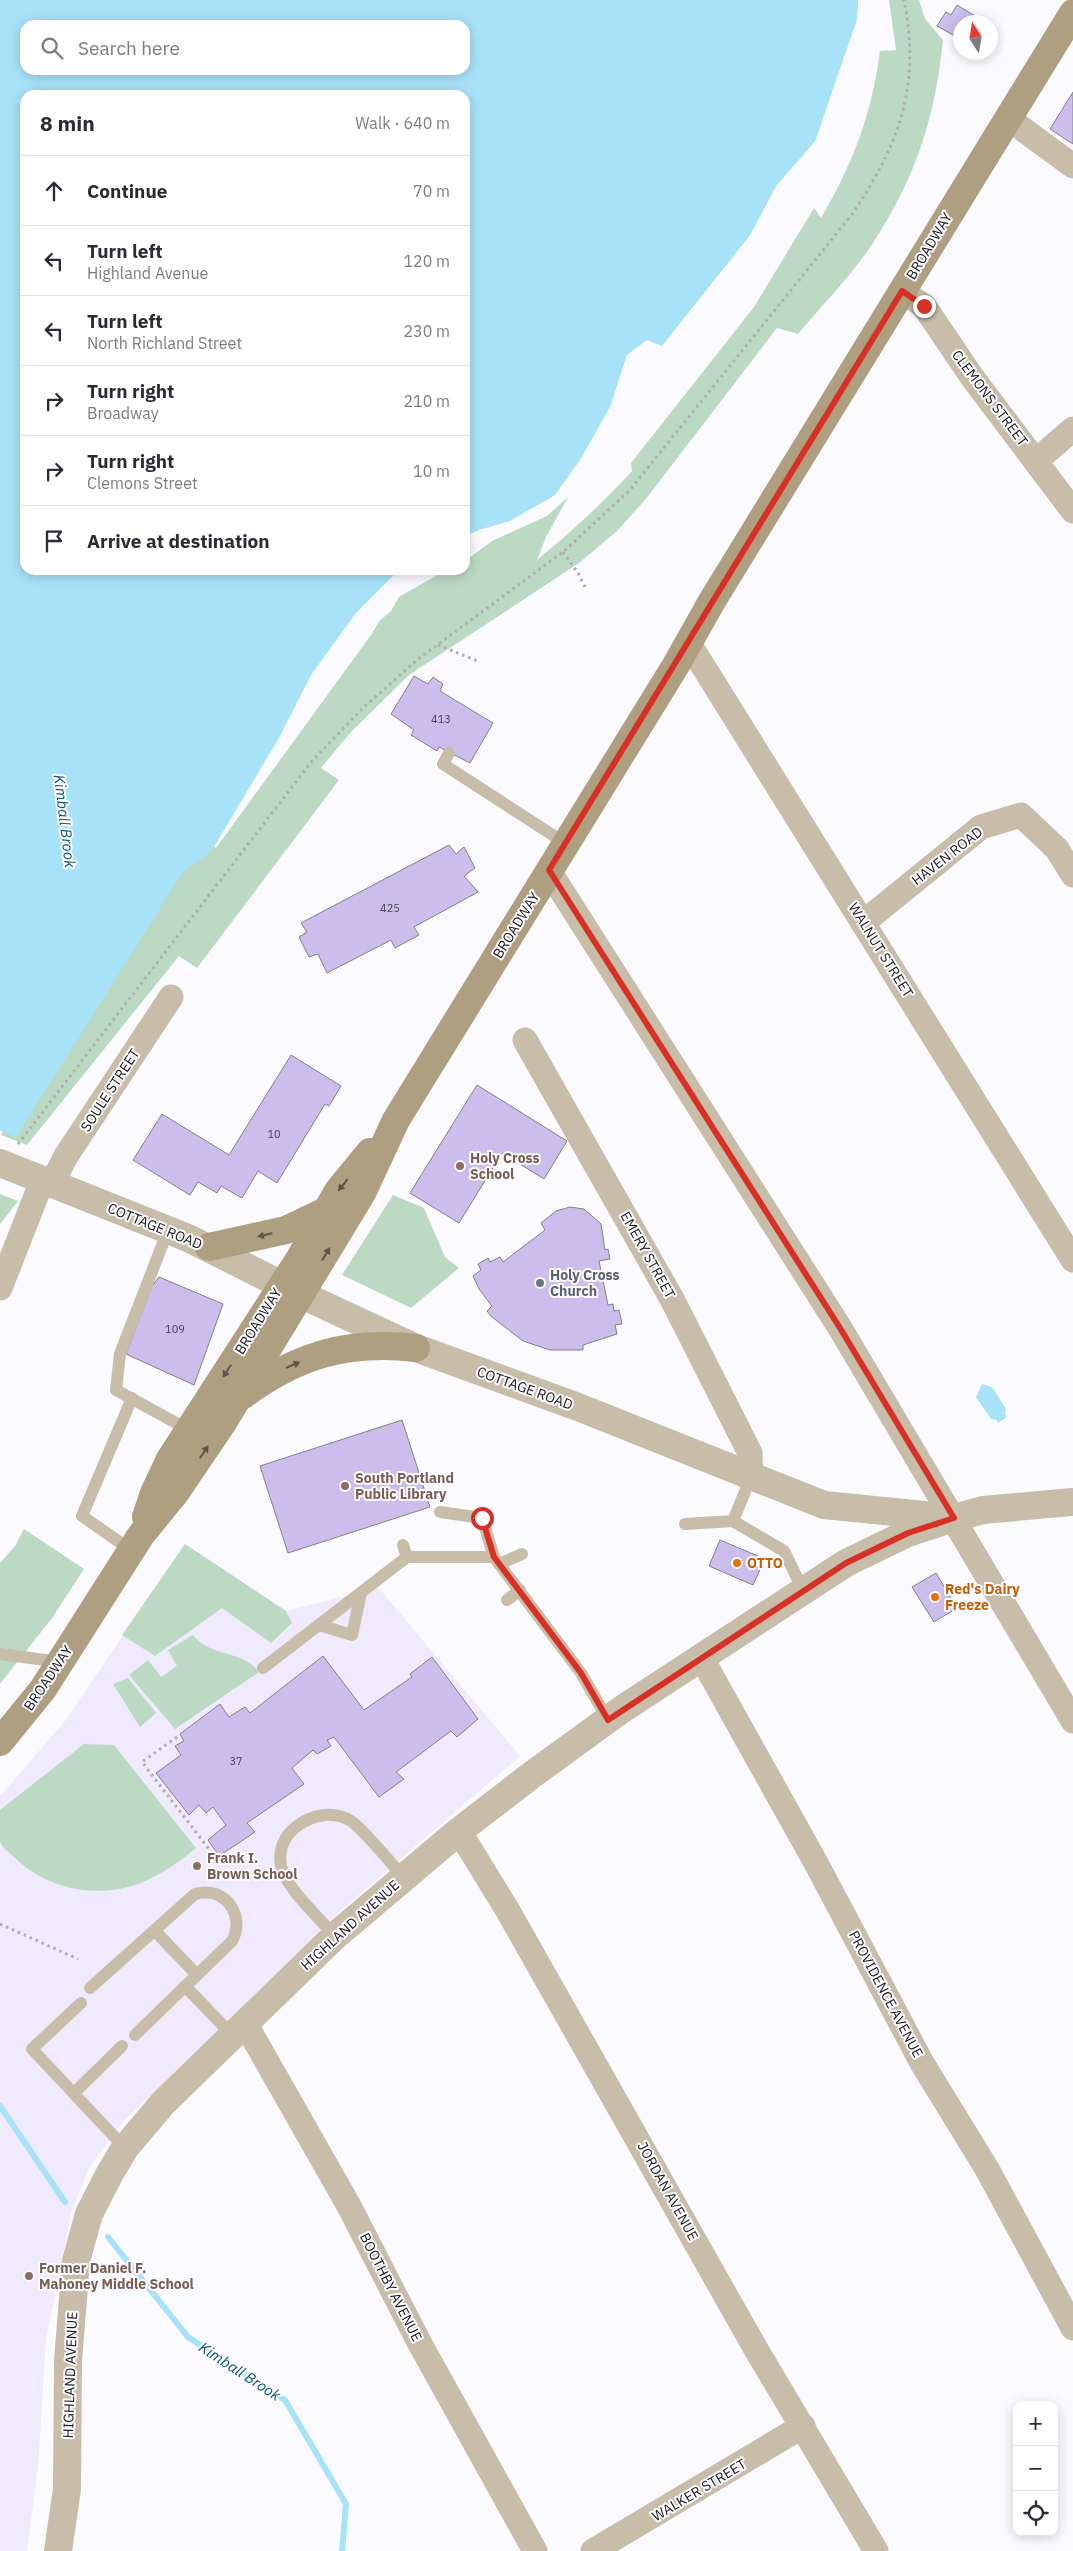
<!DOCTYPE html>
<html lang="en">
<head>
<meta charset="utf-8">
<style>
	:root { --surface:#fff; --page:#f2f2f3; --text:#2b2b33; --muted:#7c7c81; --line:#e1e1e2 }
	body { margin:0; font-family:"IBM Plex Sans",sans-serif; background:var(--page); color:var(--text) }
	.controls { position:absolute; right:15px; bottom:15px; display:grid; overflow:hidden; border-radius:10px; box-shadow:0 2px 12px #0003 }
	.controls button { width:45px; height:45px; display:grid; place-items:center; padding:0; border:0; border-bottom:1px solid var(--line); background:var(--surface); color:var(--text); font:25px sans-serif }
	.compass { position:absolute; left:953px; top:15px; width:45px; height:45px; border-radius:50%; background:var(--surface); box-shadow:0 2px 12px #0003; rotate:348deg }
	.stop { position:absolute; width:15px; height:15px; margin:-11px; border:4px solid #d93025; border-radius:50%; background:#fff }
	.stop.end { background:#d93025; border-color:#fff; box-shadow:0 1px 5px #0008 }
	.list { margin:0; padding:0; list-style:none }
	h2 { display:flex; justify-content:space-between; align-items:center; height:65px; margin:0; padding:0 20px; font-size:21px }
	h2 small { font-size:16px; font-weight:400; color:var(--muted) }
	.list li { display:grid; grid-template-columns:32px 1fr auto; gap:15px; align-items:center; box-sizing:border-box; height:70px; padding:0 20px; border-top:1px solid var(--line) }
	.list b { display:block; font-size:19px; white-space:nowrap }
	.list p { margin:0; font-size:16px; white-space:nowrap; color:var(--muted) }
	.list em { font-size:16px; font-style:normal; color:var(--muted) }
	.icon { flex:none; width:28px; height:28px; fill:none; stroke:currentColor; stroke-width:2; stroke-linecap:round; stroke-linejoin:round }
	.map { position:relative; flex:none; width:1073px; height:2551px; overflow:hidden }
	.search { position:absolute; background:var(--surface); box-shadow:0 2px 12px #0003; left:20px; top:20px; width:450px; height:55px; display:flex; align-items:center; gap:12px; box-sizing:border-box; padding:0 18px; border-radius:15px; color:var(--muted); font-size:19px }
	.panel { position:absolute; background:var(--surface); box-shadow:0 2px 12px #0003; left:20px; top:90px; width:450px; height:485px; border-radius:15px }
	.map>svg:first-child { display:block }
	.built { fill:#f0ebfc }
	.green { fill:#bbd9c3; fill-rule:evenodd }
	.water { fill:#a8e2f9; fill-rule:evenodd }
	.pier { fill:#fbfafe }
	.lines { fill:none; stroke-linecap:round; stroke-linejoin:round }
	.stream { stroke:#a8e2f9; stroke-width:6 }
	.building { fill:#cbbeed; stroke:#838089 }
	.path { stroke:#adacaf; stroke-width:3; stroke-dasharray:2.5 4; stroke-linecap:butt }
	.service { stroke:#c8bda9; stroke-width:12 }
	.minor { stroke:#c8bda9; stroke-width:25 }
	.tertiary { stroke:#c8bda9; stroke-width:28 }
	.secondary { stroke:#af9f81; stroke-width:28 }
	.oneway { fill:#5c5549 }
	.route { stroke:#d93025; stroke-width:6 }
	.education-dot { fill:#8d6e63; stroke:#fbfafe; stroke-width:2 }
	.worship-dot { fill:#6b7280; stroke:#fbfafe; stroke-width:2 }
	.food-dot { fill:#e8710a; stroke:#fbfafe; stroke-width:2 }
	.labels { text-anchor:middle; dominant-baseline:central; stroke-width:4; stroke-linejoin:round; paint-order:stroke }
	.number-label { font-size:11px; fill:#464250 }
	.street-label { font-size:14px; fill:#19181b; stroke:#fbfafe }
	.education-label { font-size:14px; font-weight:bold; fill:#785e54; stroke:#fbfafe; text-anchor:start }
	.worship-label { font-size:14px; font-weight:bold; fill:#5b616d; stroke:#fbfafe; text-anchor:start }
	.food-label { font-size:14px; font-weight:bold; fill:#c56008; stroke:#fbfafe; text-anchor:start }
	.water-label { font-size:15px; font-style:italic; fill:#07576e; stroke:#fbfafe }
</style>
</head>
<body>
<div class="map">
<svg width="1073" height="2551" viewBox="0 0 1073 2551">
	<rect width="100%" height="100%" fill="#fbfafe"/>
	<path class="built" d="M 185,1544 L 286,1611 L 358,1593 L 373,1581 L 520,1756 L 337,1914 L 123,2122 L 90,2166 L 71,2212 L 46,2340 L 38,2467 L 27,2551 L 0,2551 L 0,1796 L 65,1721 Z"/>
	<g class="green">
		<path d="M 0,0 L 858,0 L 857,19 L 815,141 L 776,186 L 750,235 L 630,386 L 465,95 L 25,95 L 25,570 L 407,582 L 377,623 L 391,611 L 399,597 L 446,570 L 465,570 L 465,561 L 492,541 L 547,516 L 568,497 L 546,537 L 537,560 C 571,532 602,504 632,471 L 631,463 L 754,307 L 814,208 L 821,218 C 853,164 872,113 880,51 L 896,50 L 889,0 L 919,0 L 925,19 L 943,40 C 935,118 916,177 873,243 C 852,275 823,304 798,334 L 777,328 L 645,500 L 617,531 L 579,563 L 409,675 L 350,733 L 321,768 L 339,780 L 197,968 L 179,956 L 27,1145 L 1,1135 L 3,1132 L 0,1130 ZM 25,25 L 465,25 L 465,70 L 25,70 Z"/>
		<path d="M 0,1194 L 18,1201 L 0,1224 Z"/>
		<path d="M 393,1195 L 424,1208 L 445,1257 L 459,1268 L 411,1308 L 342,1275 Z"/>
		<path d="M 24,1529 L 84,1569 L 52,1618 L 0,1684 L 0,1563 L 15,1546 Z"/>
		<path d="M 185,1544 L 286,1611 L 292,1623 L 271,1643 L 222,1608 L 155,1656 L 122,1635 Z"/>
		<path d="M 193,1635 C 213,1659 242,1649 259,1672 L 175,1729 L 129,1675 L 148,1660 L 161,1677 L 177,1666 L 168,1650 Z"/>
		<path d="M 128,1678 L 156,1713 L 140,1727 L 113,1684 Z"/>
		<path d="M 84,1744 L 114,1745 L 196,1848 C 178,1863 161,1875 138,1884 C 96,1899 47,1889 15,1858 C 10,1853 2,1848 0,1841 C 0,1832 0,1819 0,1810 Z"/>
	</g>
	<g class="water">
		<path d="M 0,0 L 858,0 L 857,19 L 815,141 L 776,186 L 750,235 L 630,386 L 561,499 L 465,550 L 465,95 L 25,95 L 25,570 L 429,570 L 407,582 L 208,854 L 182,873 L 16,1137 L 0,1130 ZM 25,25 L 465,25 L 465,70 L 25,70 Z"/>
		<path d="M 982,1384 L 992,1387 L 1006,1409 L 1005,1414 L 1007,1417 L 998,1423 L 996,1420 L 991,1419 L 976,1397 Z"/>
	</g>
	<g class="pier">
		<path d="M 647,340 L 662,346 L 632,388 L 563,500 L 465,553 L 465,536 L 479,530 L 510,521 L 555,495 L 580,460 L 610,407 L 627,355 Z"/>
		<path d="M 399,570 L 431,570 L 408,584 L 390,609 L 385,612 L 371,635 L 216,848 L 214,847 L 279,738 L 311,675 L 356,613 Z"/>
	</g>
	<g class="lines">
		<g class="stream">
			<path d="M 0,2106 L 65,2202"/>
			<path d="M 108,2237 L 188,2337 L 285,2400 L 346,2504 L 342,2551"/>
		</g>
	</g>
	<g class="building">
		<path d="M 957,5 L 985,22 L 960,22 L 960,33 L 956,30 L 953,35 L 937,26 L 946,12 L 951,15 Z"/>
		<path d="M 1073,92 L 1073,144 L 1050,129 Z"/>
		<path d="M 414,676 L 428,684 L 433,677 L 443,684 L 440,691 L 493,723 L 470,763 L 439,747 L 437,751 L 411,735 L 414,730 L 391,714 Z"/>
		<path d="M 449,845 L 456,854 L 464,847 L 475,868 L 464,876 L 478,892 L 414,927 L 419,935 L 395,948 L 391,940 L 327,973 L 318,954 L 309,957 L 299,937 L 307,932 L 301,923 Z"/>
		<path d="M 291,1055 L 341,1086 L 329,1106 L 325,1104 L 277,1183 L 258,1171 L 242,1198 L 221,1186 L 217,1193 L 198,1182 L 190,1195 L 133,1160 L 162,1114 L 229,1155 Z"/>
		<path d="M 477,1085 L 567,1141 L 544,1179 L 502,1153 L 459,1223 L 410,1193 Z"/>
		<path d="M 570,1207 L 584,1209 L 601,1224 L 605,1250 L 608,1249 L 610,1259 L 599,1261 L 608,1305 L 613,1304 L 614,1311 L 619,1310 L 622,1324 L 615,1325 L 617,1334 L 583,1345 L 583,1350 L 550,1350 L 523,1341 L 492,1317 L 487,1311 L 492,1306 L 479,1289 L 473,1276 L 481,1270 L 478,1264 L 488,1258 L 490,1262 L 500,1257 L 503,1262 L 545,1230 L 541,1223 L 556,1211 Z"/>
		<path d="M 159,1277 L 223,1304 L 194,1385 L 126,1354 L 152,1286 Z"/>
		<path d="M 402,1420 L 430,1507 L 288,1553 L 260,1466 Z"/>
		<path d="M 720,1540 L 765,1559 L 753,1585 L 709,1566 Z"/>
		<path d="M 936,1573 L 957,1608 L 934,1622 L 912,1587 Z"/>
		<path d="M 323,1656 L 364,1710 L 412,1677 L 410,1674 L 432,1657 L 478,1719 L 457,1737 L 451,1731 L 396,1772 L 404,1779 L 379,1797 L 334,1737 L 327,1740 L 331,1746 L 317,1754 L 313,1750 L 292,1768 L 304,1784 L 247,1823 L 255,1832 L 219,1856 L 208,1840 L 226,1825 L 213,1807 L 206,1813 L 199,1805 L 189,1815 L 156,1773 L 181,1755 L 175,1746 L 184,1741 L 180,1734 L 220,1704 L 229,1717 L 245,1707 L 250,1713 Z"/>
	</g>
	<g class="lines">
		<g class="path">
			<path d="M 563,552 L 578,573 L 586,589"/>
			<path d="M 438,645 L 480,662"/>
			<path d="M 18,1144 L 312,761 L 364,707 L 418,659 L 563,552 L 630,490 L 853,213 C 900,142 921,86 904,0"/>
			<path d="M 177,1737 L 142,1762 L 212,1853"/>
			<path d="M 0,1924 L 78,1959"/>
		</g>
		<g class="service">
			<path d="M 449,753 L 443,764 L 565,843"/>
			<path d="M 168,1230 L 120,1354 L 116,1390 L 189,1430"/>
			<path d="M 751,1477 L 733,1521 L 784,1551 L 804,1592"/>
			<path d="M 440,1512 L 482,1518 L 494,1557"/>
			<path d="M 685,1524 L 733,1521"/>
			<path d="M 403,1545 L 407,1557"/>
			<path d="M 131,1550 L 82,1516 L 132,1398"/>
			<path d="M 499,1564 L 522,1554"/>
			<path d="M 507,1600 L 520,1590"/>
			<path d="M 319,1625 L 352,1635 L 361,1593"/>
			<path d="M 0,1654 L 60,1662"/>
			<path d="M 263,1668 L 407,1557 L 494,1557 L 581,1673 L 608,1720"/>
			<path d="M 155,1931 L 197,1975"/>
			<path d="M 335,1936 C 321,1920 285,1887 281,1866 C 278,1850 284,1836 297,1826 C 312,1815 333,1810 351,1821 C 363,1829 392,1864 403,1877"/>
			<path d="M 185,1986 L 232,2035"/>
			<path d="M 90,1988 L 195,1894 C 225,1885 246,1916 232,1941 L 135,2035"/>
			<path d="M 81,2003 L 32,2049 L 125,2148"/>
			<path d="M 74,2093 L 122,2046"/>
		</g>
		<g class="minor">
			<path d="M 1009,119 L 1073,166"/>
			<path d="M 902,291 L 924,306 L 972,377 L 1073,511"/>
			<path d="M 1036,461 L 1073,429"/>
			<path d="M 688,642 L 1073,1260"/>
			<path d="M 549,871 L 840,1328 L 1073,1721"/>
			<path d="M 864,922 L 981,827 L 1021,815 L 1057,849 L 1073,875"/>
			<path d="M 525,1040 L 672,1299 L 750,1453 L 751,1477"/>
			<path d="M 51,1185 L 66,1156 L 171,997"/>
			<path d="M 0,1288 L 42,1181"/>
			<path d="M 701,1657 L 816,1863 L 922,2063 L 987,2169 L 1073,2328"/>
			<path d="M 459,1831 L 508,1911 L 757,2351 L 876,2551"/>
			<path d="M 245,2023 L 349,2206 L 419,2342 L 535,2551"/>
			<path d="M 593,2551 L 803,2426"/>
		</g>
		<g class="tertiary">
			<path d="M 0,1163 L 188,1238 L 300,1294 L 416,1348 L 578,1407 L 824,1505 L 954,1518 L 983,1510 L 1073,1502"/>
			<path d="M 58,2551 L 67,2489 L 68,2361 L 76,2261 L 89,2214 L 110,2173 L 125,2148 L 163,2103 L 335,1936 L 459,1831 L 533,1774 L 621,1710 L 846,1563 L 908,1533 L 954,1518"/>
		</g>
		<g class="secondary">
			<path d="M 209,1247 L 286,1230 L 326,1211"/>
			<path d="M 242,1396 C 297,1355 348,1340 416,1348"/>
			<path d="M 146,1517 L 154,1493 L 170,1459 L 300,1258 L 338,1191 L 370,1152"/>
			<path d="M 0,1742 L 43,1689 L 141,1535 L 176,1492 L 222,1424 L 362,1193 L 396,1120 L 676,665 L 712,601 L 1073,13"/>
		</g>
	</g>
	<defs><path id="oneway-solid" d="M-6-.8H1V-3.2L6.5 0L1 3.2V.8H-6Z" transform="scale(1.25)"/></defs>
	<g class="oneway">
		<use href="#oneway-solid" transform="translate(343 1185) rotate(129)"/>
		<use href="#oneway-solid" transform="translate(265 1235) rotate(167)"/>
		<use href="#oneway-solid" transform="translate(326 1254) rotate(-58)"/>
		<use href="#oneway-solid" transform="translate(293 1365) rotate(-23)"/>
		<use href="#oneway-solid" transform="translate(227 1371) rotate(123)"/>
		<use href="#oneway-solid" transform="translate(204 1452) rotate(-56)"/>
	</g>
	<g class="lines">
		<path class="route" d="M 482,1518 L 494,1557 L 581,1673 L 608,1720 L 846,1563 L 908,1533 L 954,1518 L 840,1328 L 549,870 L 902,291 L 924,306"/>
	</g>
	<g class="education-dot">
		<circle cx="460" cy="1166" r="5"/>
		<circle cx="345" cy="1486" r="5"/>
		<circle cx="197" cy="1866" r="5"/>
		<circle cx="29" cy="2276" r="5"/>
	</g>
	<circle class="worship-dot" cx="540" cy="1283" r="5"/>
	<g class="food-dot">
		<circle cx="737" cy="1563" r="5"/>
		<circle cx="935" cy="1597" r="5"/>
	</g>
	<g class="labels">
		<g class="number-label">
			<text x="441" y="719">413</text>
			<text x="390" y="908">425</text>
			<text x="274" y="1134">10</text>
			<text x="175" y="1329">109</text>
			<text x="236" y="1761">37</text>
		</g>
		<g class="street-label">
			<text transform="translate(929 246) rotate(-59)">BROADWAY</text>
			<text transform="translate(990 398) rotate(53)">CLEMONS STREET</text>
			<text transform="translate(947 856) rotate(-38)">HAVEN ROAD</text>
			<text transform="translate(516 925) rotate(-58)">BROADWAY</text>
			<text transform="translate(881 950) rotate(58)">WALNUT STREET</text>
			<text transform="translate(110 1090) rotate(-57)">SOULE STREET</text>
			<text transform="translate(155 1226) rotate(22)">COTTAGE ROAD</text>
			<text transform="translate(648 1255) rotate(61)">EMERY STREET</text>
			<text transform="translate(258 1321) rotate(-58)">BROADWAY</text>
			<text transform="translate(525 1388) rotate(20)">COTTAGE ROAD</text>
			<text transform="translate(48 1678) rotate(-56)">BROADWAY</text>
			<text transform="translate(350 1925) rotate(-42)">HIGHLAND AVENUE</text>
			<text transform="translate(886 1994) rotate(62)">PROVIDENCE AVENUE</text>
			<text transform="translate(668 2191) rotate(61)">JORDAN AVENUE</text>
			<text transform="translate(391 2287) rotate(63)">BOOTHBY AVENUE</text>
			<text transform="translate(70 2375) rotate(-88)">HIGHLAND AVENUE</text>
			<text transform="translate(699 2490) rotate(-31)">WALKER STREET</text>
		</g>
		<g class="education-label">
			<text x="470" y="1158">Holy Cross<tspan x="470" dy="16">School</tspan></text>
			<text x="355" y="1478">South Portland<tspan x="355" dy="16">Public Library</tspan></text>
			<text x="207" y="1858">Frank I.<tspan x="207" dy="16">Brown School</tspan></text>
			<text x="39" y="2268">Former Daniel F.<tspan x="39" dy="16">Mahoney Middle School</tspan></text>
		</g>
		<g class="worship-label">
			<text x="550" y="1275">Holy Cross<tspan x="550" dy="16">Church</tspan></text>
		</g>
		<g class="food-label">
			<text x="747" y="1563">OTTO</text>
			<text x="945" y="1589">Red's Dairy<tspan x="945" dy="16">Freeze</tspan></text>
		</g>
		<g class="water-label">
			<text transform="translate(65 821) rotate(83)">Kimball Brook</text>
			<text transform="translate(240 2371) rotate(33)">Kimball Brook</text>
		</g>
	</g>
</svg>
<div class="controls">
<button>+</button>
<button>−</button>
<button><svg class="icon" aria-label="locate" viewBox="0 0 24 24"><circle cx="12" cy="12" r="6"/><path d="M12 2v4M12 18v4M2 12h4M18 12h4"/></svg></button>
</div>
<svg class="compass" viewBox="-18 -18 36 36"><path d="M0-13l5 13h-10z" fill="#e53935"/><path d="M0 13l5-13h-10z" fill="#7c7c81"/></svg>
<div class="stop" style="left:482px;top:1518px"></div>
<div class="stop end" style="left:924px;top:306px"></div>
<div class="search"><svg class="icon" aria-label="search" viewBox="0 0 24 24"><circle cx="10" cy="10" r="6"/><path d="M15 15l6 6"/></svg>Search here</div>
<section class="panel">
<h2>8 min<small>Walk · 640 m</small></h2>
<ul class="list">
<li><svg class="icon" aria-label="ahead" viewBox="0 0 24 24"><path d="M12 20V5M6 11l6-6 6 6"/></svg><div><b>Continue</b></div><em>70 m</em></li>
<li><svg class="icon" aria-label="left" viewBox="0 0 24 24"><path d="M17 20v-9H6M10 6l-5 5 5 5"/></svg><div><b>Turn left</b><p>Highland Avenue</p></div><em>120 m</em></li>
<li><svg class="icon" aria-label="left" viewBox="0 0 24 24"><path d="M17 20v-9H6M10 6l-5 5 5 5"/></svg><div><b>Turn left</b><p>North Richland Street</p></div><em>230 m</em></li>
<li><svg class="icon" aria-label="right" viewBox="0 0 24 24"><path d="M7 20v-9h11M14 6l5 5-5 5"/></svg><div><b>Turn right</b><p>Broadway</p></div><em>210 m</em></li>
<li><svg class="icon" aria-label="right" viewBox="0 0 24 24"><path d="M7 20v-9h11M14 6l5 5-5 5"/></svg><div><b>Turn right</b><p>Clemons Street</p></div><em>10 m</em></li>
<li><svg class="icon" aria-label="arrive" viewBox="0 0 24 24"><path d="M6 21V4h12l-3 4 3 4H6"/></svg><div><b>Arrive at destination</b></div></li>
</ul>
</section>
</div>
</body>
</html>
